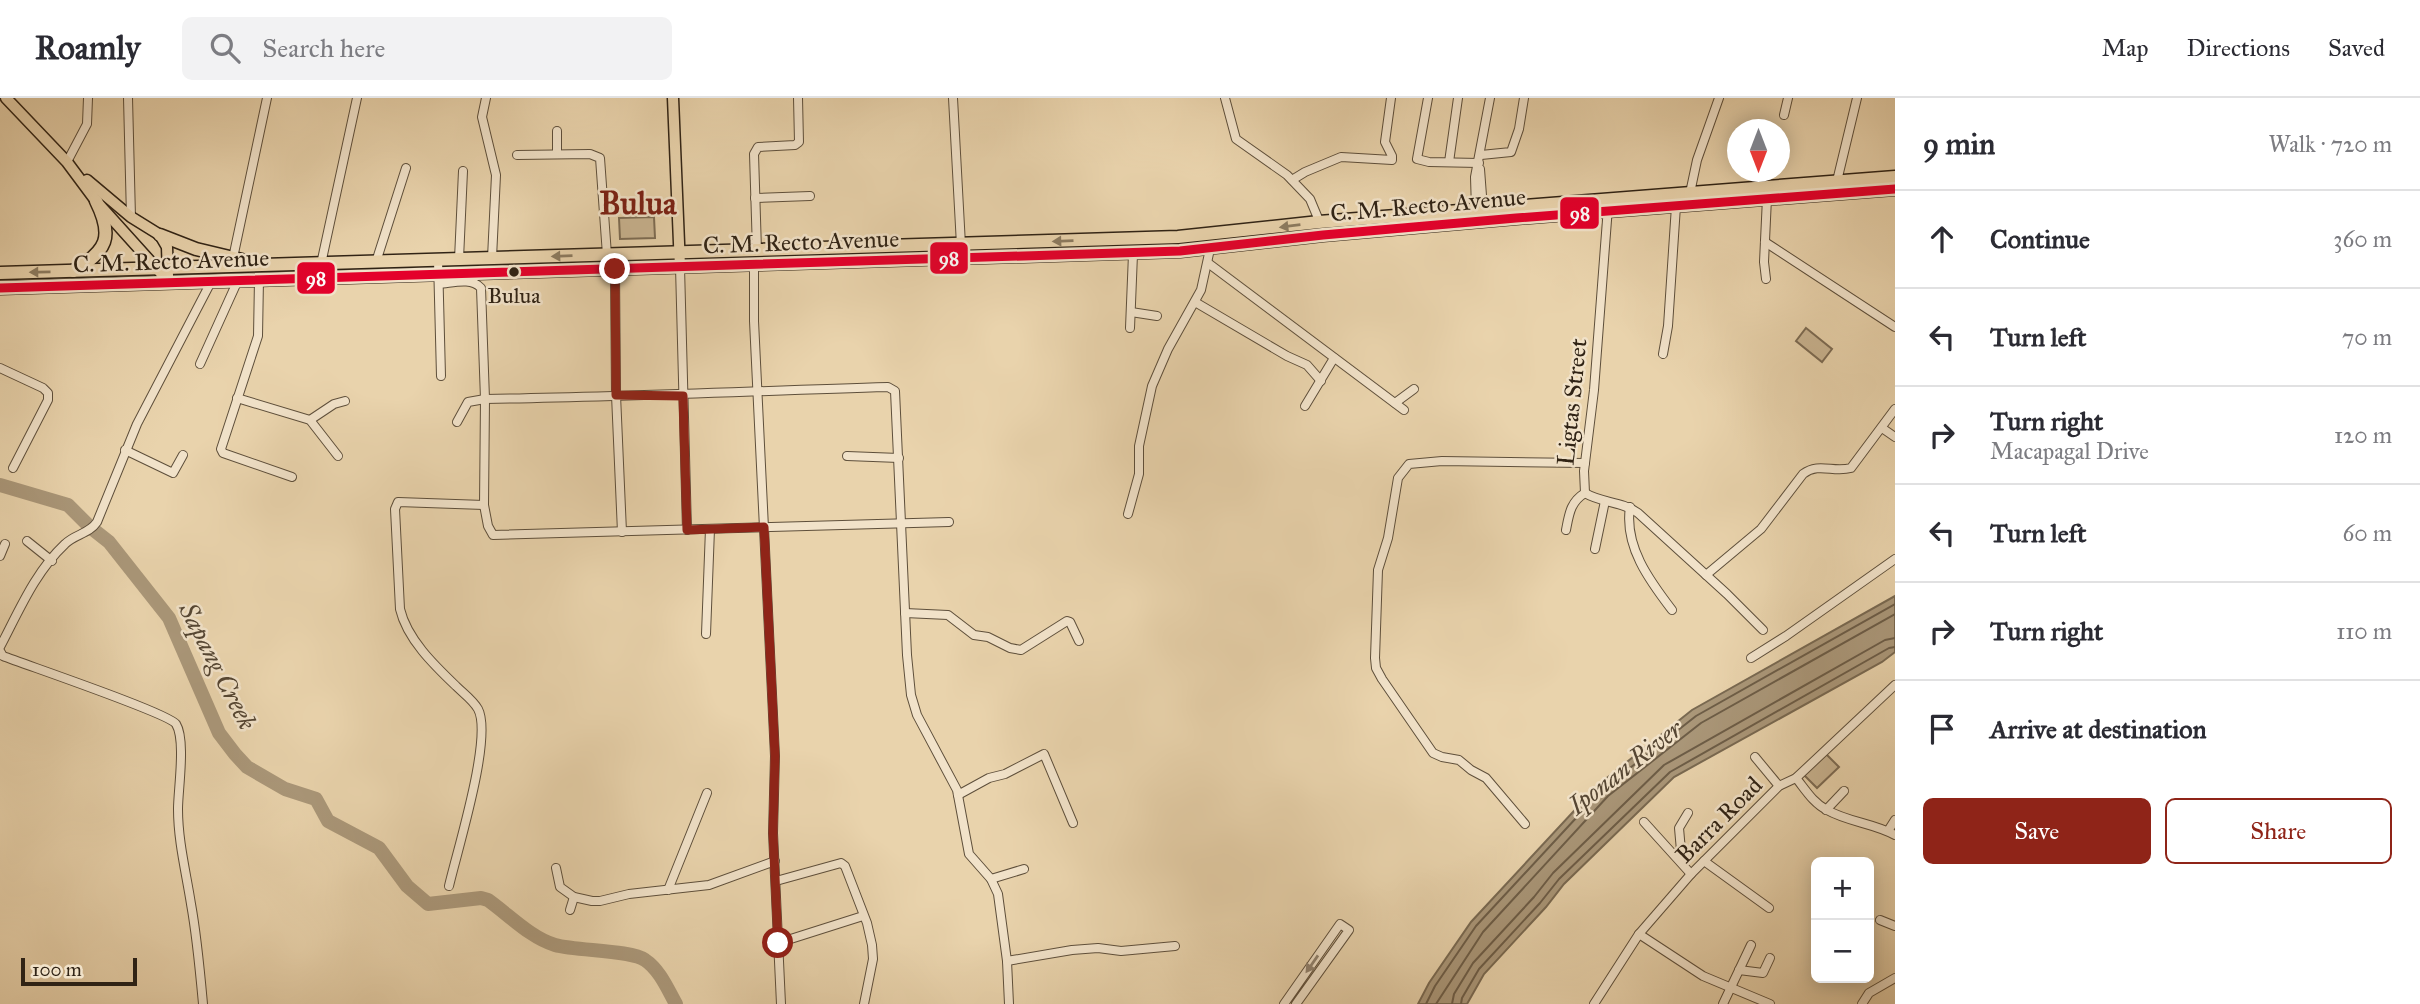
<!DOCTYPE html>
<html lang="en">
<head>
<meta charset="utf-8">
<style>
	:root { --surface:#fff; --page:#f2f2f3; --text:#2b2b33; --muted:#7c7c81; --line:#e1e1e2; --accent:#8f2418 }
	body { margin:0; font-family:"IM FELL Great Primer",serif; background:var(--page); color:var(--text) }
	.controls { position:absolute; right:21px; bottom:21px; display:grid; overflow:hidden; border-radius:10px; box-shadow:0 4px 18px #0003 }
	.controls button { width:63px; height:63px; display:grid; place-items:center; padding:0; border:0; border-bottom:2px solid var(--line); background:var(--surface); color:var(--text); font:35px sans-serif }
	.compass { position:absolute; left:1727px; top:21px; width:63px; height:63px; border-radius:50%; background:var(--surface); box-shadow:0 4px 18px #0003; rotate:180deg }
	.scale { position:absolute; left:21px; bottom:18px; width:116px; box-sizing:border-box; padding-left:7px; border:4px solid #302315; border-top:0; font-size:19px; line-height:24px; white-space:nowrap; color:#302315; -webkit-text-stroke:5px #f1e2c9; paint-order:stroke }
	.stop { position:absolute; width:21px; height:21px; margin:-16px; border:5px solid #8f2418; border-radius:50%; background:#fff }
	.stop.end { background:#8f2418; border-color:#fff; box-shadow:0 2px 7px #0008 }
	.list { margin:0; padding:0; list-style:none }
	h2 { display:flex; justify-content:space-between; align-items:center; height:91px; margin:0; padding:0 28px; font-size:30px }
	h2 small { font-size:23px; font-weight:400; color:var(--muted) }
	.list li { display:grid; grid-template-columns:46px 1fr auto; gap:21px; align-items:center; box-sizing:border-box; height:98px; padding:0 28px; border-top:2px solid var(--line) }
	.list b { display:block; font-size:26px; white-space:nowrap }
	.list p { margin:0; font-size:23px; white-space:nowrap; color:var(--muted) }
	.list em { font-size:23px; font-style:normal; color:var(--muted) }
	.actions { display:flex; gap:14px; padding:21px 28px }
	.actions a { flex:1; padding:16px 0; border:2px solid var(--accent); border-radius:10px; text-align:center; font-size:24px; color:var(--accent) }
	.actions .main { background:var(--accent); color:#fff }
	.icon { flex:none; width:38px; height:38px; fill:none; stroke:currentColor; stroke-width:2; stroke-linecap:round; stroke-linejoin:round }
	.map { position:relative; flex:none; width:1895px; height:906px; overflow:hidden }
	header { display:flex; align-items:center; gap:42px; box-sizing:border-box; height:98px; padding:0 35px; background:var(--surface); border-bottom:2px solid var(--line) }
	header strong { font-size:33px }
	nav { display:flex; gap:38px; margin-inline-start:auto; font-size:24px }
	.search { width:490px; height:63px; background:var(--page); display:flex; align-items:center; gap:18px; box-sizing:border-box; padding:0 24px; border-radius:10px; color:var(--muted); font-size:26px }
	main { display:flex }
	aside { flex:1; background:var(--surface) }
	.map>svg:first-child { display:block }
	.green { fill:#cab592; stroke:#7d6c54; stroke-width:2 }
	.water { fill:#aa9779; stroke:#796951; stroke-width:2 }
	.lines { fill:none; stroke-linecap:round; stroke-linejoin:round }
	.shore { stroke:#6d5d47; stroke-width:2 }
	.river { stroke:#aa9779; stroke-width:14 }
	.minor-casing { stroke:#5e4f3b; stroke-width:10 }
	.major-casing { stroke:#302315; stroke-width:13 }
	.highway-casing { stroke:#302315; stroke-width:15 }
	.minor { stroke:#f1e2c9; stroke-width:8 }
	.major { stroke:#e9d3ac; stroke-width:10 }
	.highway { stroke:#e9d3ac; stroke-width:12 }
	.bus-1-casing { stroke:#f1e2c9; stroke-width:14 }
	.bus-1 { stroke:#e4002b; stroke-width:9 }
	.oneway { fill:#8c7b60 }
	.oneway2 { fill:#90826f }
	.route { stroke:#8f2418; stroke-width:9 }
	.bus-dot { fill:#302315; stroke:#f1e2c9; stroke-width:2.5 }
	.labels { text-anchor:middle; dominant-baseline:central; stroke-width:5; stroke-linejoin:round; paint-order:stroke }
	.bus-label { font-size:22px; fill:#302315; stroke:#f1e2c9 }
	.street-label { font-size:24px; fill:#302315; stroke:#f1e2c9 }
	.water-label { font-size:26px; font-style:italic; fill:#554633; stroke:#f1e2c9 }
	.district-label { font-size:32px; font-weight:bold; fill:#7a1f14; stroke:#f1e2c9 }
	.line-badge { stroke:#f1e2c9; stroke-width:2.5 }
	.badge-label { font-size:19px; text-anchor:middle; font-weight:bold; fill:#fff }
</style>
</head>
<body>
<header>
<strong>Roamly</strong>
<div class="search"><svg class="icon" aria-label="search" viewBox="0 0 24 24"><circle cx="10" cy="10" r="6"/><path d="M15 15l6 6"/></svg>Search here</div>
<nav><a>Map</a><a>Directions</a><a>Saved</a></nav>
</header>
<main>
<div class="map">
<svg width="1895" height="906" viewBox="0 0 1895 906">
	<rect width="100%" height="100%" fill="#e9d3ac"/>
	<filter id="stains"><feTurbulence type="fractalNoise" baseFrequency=".00286" numOctaves="4"/><feColorMatrix values="0 0 0 0 .2 0 0 0 0 .09 0 0 0 0 .02 0 0 0 .5 -.17"/></filter>
	<radialGradient id="worn" r=".72"><stop offset=".6" stop-color="#630" stop-opacity="0"/><stop offset="1" stop-color="#630" stop-opacity=".3"/></radialGradient>
	<g class="green">
		<path d="M 654,119 L 655,140 L 620,141 L 619,120 Z"/>
		<path d="M 1806,230 L 1832,251 L 1822,264 L 1796,243 Z"/>
		<path d="M 1825,655 L 1839,669 L 1817,690 L 1803,676 Z"/>
	</g>
	<path class="water" d="M 1895,498 L 1895,554 L 1882,564 L 1674,679 L 1564,786 L 1546,809 L 1484,876 L 1467,906 L 1418,906 L 1429,885 L 1471,824 L 1598,687 L 1692,612 Z"/>
	<g class="lines">
		<g class="shore">
			<path d="M 1426,906 L 1435,888 L 1476,828 L 1602,692 L 1696,618 L 1895,506"/>
			<path d="M 1436,906 L 1483,834 L 1608,698 L 1701,625 L 1895,516"/>
			<path d="M 1452,906 L 1454,896 L 1473,865 L 1534,799 L 1553,775 L 1664,667 L 1885,542 L 1895,540"/>
			<path d="M 1461,906 L 1462,900 L 1479,871 L 1540,805 L 1559,781 L 1670,674 L 1889,550 L 1895,549"/>
		</g>
		<path class="river" d="M 0,387 L 68,407 L 90,429 L 109,444 L 169,520 L 219,635 L 235,656 L 247,669 L 285,691 L 316,701 L 328,723 L 379,750 L 407,788 L 428,806 L 481,800 L 488,802 C 509,817 531,840 555,847 C 577,853 631,852 645,862 C 660,872 668,892 676,906"/>
		<defs>
			<g id="minor">
				<path d="M 128,0 L 131,119"/>
				<path d="M 486,0 L 482,19 L 496,77 L 492,160"/>
				<path d="M 953,0 L 961,147"/>
				<path d="M 1225,0 L 1236,41 L 1287,77 L 1310,101 L 1320,125"/>
				<path d="M 1428,0 L 1417,61 L 1429,64 L 1479,65"/>
				<path d="M 1784,17 L 1788,0"/>
				<path d="M 557,56 L 557,33"/>
				<path d="M 517,57 L 590,56 L 600,60 L 607,157"/>
				<path d="M 1481,57 L 1511,54 L 1519,31 L 1524,0"/>
				<path d="M 67,64 L 87,26 L 88,0"/>
				<path d="M 1449,64 L 1458,0"/>
				<path d="M 1480,71 L 1483,111"/>
				<path d="M 1292,82 L 1305,74 L 1341,59 L 1392,62 L 1392,58 L 1385,44 L 1391,0"/>
				<path d="M 1837,83 L 1857,0"/>
				<path d="M 1690,95 L 1697,62 L 1719,0"/>
				<path d="M 755,100 L 810,98"/>
				<path d="M 1476,111 L 1475,79 L 1490,0"/>
				<path d="M 1765,144 L 1895,229"/>
				<path d="M 757,153 L 754,56 L 758,49 L 795,47 L 799,44 L 798,0"/>
				<path d="M 233,160 L 267,0"/>
				<path d="M 459,161 L 463,73"/>
				<path d="M 438,162 L 441,278"/>
				<path d="M 376,164 L 406,70"/>
				<path d="M 1208,165 L 1404,312"/>
				<path d="M 321,166 L 357,0"/>
				<path d="M 754,167 L 754,223 L 775,658 L 773,735 L 781,906"/>
				<path d="M 680,169 L 687,432"/>
				<path d="M 615,171 L 616,297 L 622,434"/>
				<path d="M 259,181 L 258,238 L 221,351 L 223,355 L 292,379"/>
				<path d="M 1766,181 L 1764,164 L 1767,100"/>
				<path d="M 439,186 C 453,185 471,179 481,190 L 485,301 L 484,407 L 488,428 L 493,437 L 949,424"/>
				<path d="M 1195,204 L 1287,258 L 1307,267 L 1321,283"/>
				<path d="M 1131,214 L 1157,218"/>
				<path d="M 1130,230 L 1133,156"/>
				<path d="M 1663,256 L 1668,228 L 1676,108"/>
				<path d="M 200,266 L 238,182"/>
				<path d="M 0,270 L 43,290 L 48,295 L 48,302 L 13,370"/>
				<path d="M 237,300 L 310,322 L 338,358"/>
				<path d="M 1395,305 L 1414,291"/>
				<path d="M 1305,308 L 1334,260"/>
				<path d="M 310,322 L 334,306 L 345,303"/>
				<path d="M 457,324 L 468,304 L 485,301 C 619,299 753,293 888,289 L 895,293 L 907,557 L 911,597 L 917,617 L 957,692 L 969,756 L 991,781 L 998,796 L 1007,863 L 1009,906"/>
				<path d="M 1882,330 L 1895,339"/>
				<path d="M 125,352 L 173,375 L 183,357"/>
				<path d="M 847,358 L 899,360"/>
				<path d="M 1585,395 L 1584,373 L 1594,292 L 1608,109"/>
				<path d="M 1585,395 C 1601,405 1622,403 1638,415 L 1727,496 L 1763,532"/>
				<path d="M 1630,409 C 1624,448 1649,482 1672,512"/>
				<path d="M 1128,416 L 1139,376 L 1139,348 L 1152,288 L 1168,251 L 1201,192 L 1210,151"/>
				<path d="M 1566,432 C 1569,417 1570,404 1585,395"/>
				<path d="M 27,443 L 52,463"/>
				<path d="M 1595,451 L 1605,403"/>
				<path d="M 0,458 L 5,446"/>
				<path d="M 1706,477 L 1761,431 L 1803,376 C 1819,364 1833,375 1851,370 L 1895,311"/>
				<path d="M 905,515 L 948,517 L 974,537 L 988,539 L 1010,550 L 1021,552 L 1067,523 L 1070,524 L 1079,543"/>
				<path d="M 706,536 L 710,431"/>
				<path d="M 0,549 C 19,513 35,474 65,446 C 75,436 89,436 97,424 L 137,326 L 212,182"/>
				<path d="M 0,553 L 3,558 C 26,567 168,615 176,626 C 186,642 178,692 178,711 C 178,743 186,774 191,806 C 197,839 200,873 203,906"/>
				<path d="M 1751,560 L 1786,538 L 1895,461"/>
				<path d="M 1755,659 L 1779,688"/>
				<path d="M 1796,680 C 1805,691 1813,705 1827,712 C 1848,724 1873,725 1895,737"/>
				<path d="M 958,697 L 989,680 L 1005,676 L 1044,656 L 1073,725"/>
				<path d="M 1826,712 L 1844,693"/>
				<path d="M 1644,724 L 1691,776"/>
				<path d="M 1525,726 L 1486,680 L 1471,672 L 1459,662 L 1442,659 L 1433,655 L 1382,581 L 1376,570 L 1375,560 L 1378,472 L 1388,440 L 1398,380 L 1409,366 L 1442,363 L 1585,365"/>
				<path d="M 1888,733 L 1895,722"/>
				<path d="M 1704,763 L 1769,810"/>
				<path d="M 1682,764 L 1679,730 L 1688,715"/>
				<path d="M 556,770 L 560,789 L 574,799 L 592,803 L 600,803 L 629,796 L 709,787 L 775,763"/>
				<path d="M 991,781 L 1024,771"/>
				<path d="M 776,783 L 841,765 L 845,768 L 867,825 L 872,847 L 873,861 L 864,906"/>
				<path d="M 449,788 C 457,753 493,639 478,611 C 473,602 463,595 456,588 C 434,567 407,541 400,511 L 395,411 L 398,404 L 484,407"/>
				<path d="M 668,792 L 707,695"/>
				<path d="M 570,812 L 574,799"/>
				<path d="M 1880,822 L 1895,828"/>
				<path d="M 1639,836 L 1703,878 L 1770,906"/>
				<path d="M 778,845 L 863,818"/>
				<path d="M 1007,863 L 1072,852 L 1098,850 L 1121,853 L 1175,848"/>
				<path d="M 1739,872 L 1763,875 L 1770,860"/>
				<path d="M 1284,906 L 1340,826 L 1349,832 L 1296,906"/>
				<path d="M 1594,906 L 1639,836 L 1691,776 L 1779,688 L 1796,680 L 1895,587"/>
				<path d="M 1723,906 L 1751,847"/>
				<path d="M 1862,906 L 1869,895 L 1895,880"/>
			</g>
			<g id="major">
				<path d="M 6,0 L 67,64 L 96,103 L 168,183"/>
				<path d="M 673,0 L 680,169"/>
				<path d="M 87,82 L 131,119 L 160,137 L 167,149 L 168,178"/>
			</g>
			<g id="highway">
				<path d="M 160,137 L 196,151 L 242,162"/>
				<path d="M 73,173 C 107,153 114,139 96,103"/>
				<path d="M 0,175 L 1178,139 L 1319,124 L 1895,79"/>
				<path d="M 0,190 L 1180,153 L 1323,137 L 1516,120 L 1895,91"/>
			</g>
		</defs>
		<use href="#minor" class="minor-casing"/>
		<use href="#major" class="major-casing"/>
		<use href="#highway" class="highway-casing"/>
		<use href="#minor" class="minor"/>
		<use href="#major" class="major"/>
		<use href="#highway" class="highway"/>
		<defs>
			<path id="bus-1" d="M 0,190 L 1180,153 L 1323,137 L 1516,120 L 1895,91"/>
		</defs>
		<use href="#bus-1" class="bus-1-casing"/>
		<use href="#bus-1" class="bus-1"/>
	</g>
	<defs><path id="oneway-solid" d="M-6-.8H1V-3.2L6.5 0L1 3.2V.8H-6Z" transform="scale(1.75)"/></defs>
	<g class="oneway">
		<use href="#oneway-solid" transform="translate(1290 128) rotate(173)"/>
		<use href="#oneway-solid" transform="translate(1063 143) rotate(178)"/>
		<use href="#oneway-solid" transform="translate(562 158) rotate(178)"/>
		<use href="#oneway-solid" transform="translate(40 174) rotate(179)"/>
	</g>
	<use class="oneway2" href="#oneway-solid" transform="translate(1312 866) rotate(125)"/>
	<g class="lines">
		<path class="route" d="M 615,171 L 616,297 L 683,298 L 687,432 L 764,429 L 775,658 L 773,735 L 778,845"/>
	</g>
	<circle class="bus-dot" cx="514" cy="174" r="6"/>
	<g class="labels">
		<g class="bus-label">
			<text x="514" y="197">Bulua</text>
		</g>
		<g class="street-label">
			<text transform="translate(1428 107) rotate(-5)">C. M. Recto Avenue</text>
			<text transform="translate(801 144) rotate(-2)">C. M. Recto Avenue</text>
			<text transform="translate(171 163) rotate(-2)">C. M. Recto Avenue</text>
			<text transform="translate(1572 304) rotate(-84)">Ligtas Street</text>
			<text transform="translate(1719 722) rotate(-45)">Barra Road</text>
		</g>
		<g class="water-label">
			<text transform="translate(218 568) rotate(63)">Sapang Creek</text>
			<text transform="translate(1625 669) rotate(-38)">Iponan River</text>
		</g>
		<g class="district-label">
			<text x="638" y="105">Bulua</text>
		</g>
	</g>
	<g class="line-badge">
		<rect x="1559" y="98" width="41" height="34" rx="7" fill="#e4002b"/>
		<rect x="929" y="143" width="40" height="34" rx="7" fill="#e4002b"/>
		<rect x="296" y="163" width="40" height="34" rx="7" fill="#e4002b"/>
	</g>
	<g class="badge-label">
		<text x="1580" y="122">98</text>
		<text x="949" y="167">98</text>
		<text x="316" y="187">98</text>
	</g>
	<rect width="100%" height="100%" filter="url(#stains)"/>
	<rect width="100%" height="100%" fill="url(#worn)"/>
</svg>
<div class="controls">
<button>+</button>
<button>−</button>
</div>
<svg class="compass" viewBox="-18 -18 36 36"><path d="M0-13l5 13h-10z" fill="#e53935"/><path d="M0 13l5-13h-10z" fill="#7c7c81"/></svg>
<div class="scale">100 m</div>
<div class="stop" style="left:778px;top:845px"></div>
<div class="stop end" style="left:615px;top:171px"></div>
</div>
<aside>
<h2>9 min<small>Walk · 720 m</small></h2>
<ul class="list">
<li><svg class="icon" aria-label="ahead" viewBox="0 0 24 24"><path d="M12 20V5M6 11l6-6 6 6"/></svg><div><b>Continue</b></div><em>360 m</em></li>
<li><svg class="icon" aria-label="left" viewBox="0 0 24 24"><path d="M17 20v-9H6M10 6l-5 5 5 5"/></svg><div><b>Turn left</b></div><em>70 m</em></li>
<li><svg class="icon" aria-label="right" viewBox="0 0 24 24"><path d="M7 20v-9h11M14 6l5 5-5 5"/></svg><div><b>Turn right</b><p>Macapagal Drive</p></div><em>120 m</em></li>
<li><svg class="icon" aria-label="left" viewBox="0 0 24 24"><path d="M17 20v-9H6M10 6l-5 5 5 5"/></svg><div><b>Turn left</b></div><em>60 m</em></li>
<li><svg class="icon" aria-label="right" viewBox="0 0 24 24"><path d="M7 20v-9h11M14 6l5 5-5 5"/></svg><div><b>Turn right</b></div><em>110 m</em></li>
<li><svg class="icon" aria-label="arrive" viewBox="0 0 24 24"><path d="M6 21V4h12l-3 4 3 4H6"/></svg><div><b>Arrive at destination</b></div></li>
</ul>
<div class="actions"><a class="main">Save</a><a>Share</a></div>
</aside>
</main>
</body>
</html>
